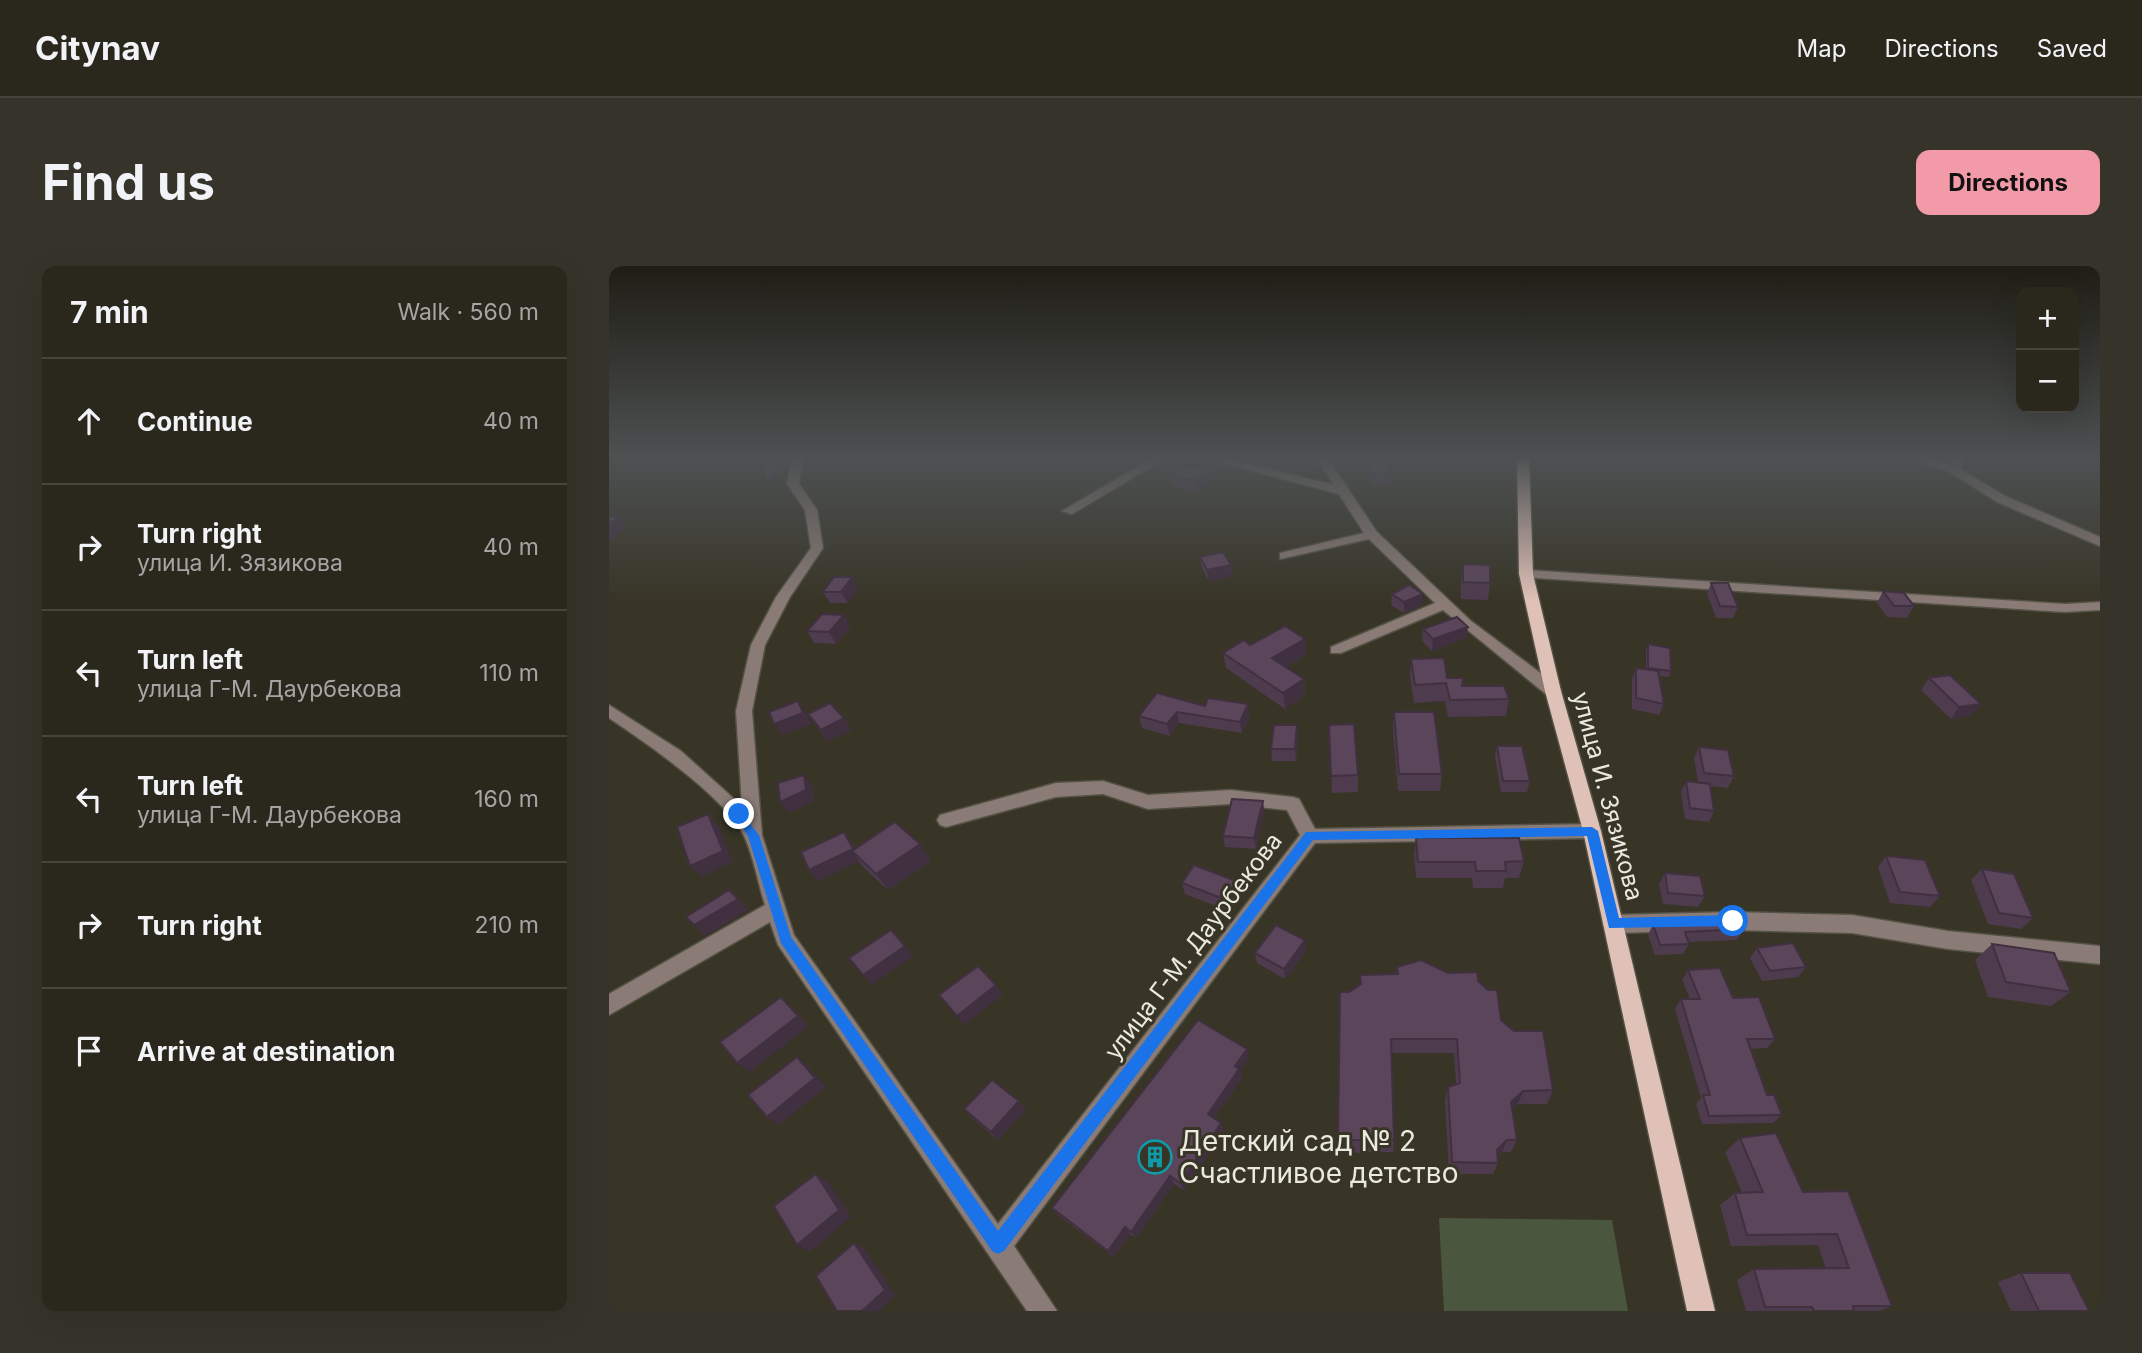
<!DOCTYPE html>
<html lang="en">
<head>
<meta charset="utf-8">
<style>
	:root { --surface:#2a281d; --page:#36342a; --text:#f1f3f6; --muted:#a5a6a4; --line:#46443b; --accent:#f39aa8 }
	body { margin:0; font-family:Inter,sans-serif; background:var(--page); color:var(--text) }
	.controls { position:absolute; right:21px; top:21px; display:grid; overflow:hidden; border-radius:14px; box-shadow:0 7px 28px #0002 }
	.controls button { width:63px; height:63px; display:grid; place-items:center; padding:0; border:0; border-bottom:2px solid var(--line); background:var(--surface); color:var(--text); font:35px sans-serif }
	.stop { position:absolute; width:21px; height:21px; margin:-16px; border:5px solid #1a73e8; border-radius:50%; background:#fff }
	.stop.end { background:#1a73e8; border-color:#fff; box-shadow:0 2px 7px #0008 }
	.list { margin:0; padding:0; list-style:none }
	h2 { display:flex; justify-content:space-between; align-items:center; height:91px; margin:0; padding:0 28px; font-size:30px }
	h2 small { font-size:23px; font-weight:400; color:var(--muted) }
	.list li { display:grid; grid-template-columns:46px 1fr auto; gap:21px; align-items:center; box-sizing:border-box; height:126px; padding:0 28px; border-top:2px solid var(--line) }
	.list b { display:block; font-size:26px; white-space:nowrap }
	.list p { margin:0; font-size:23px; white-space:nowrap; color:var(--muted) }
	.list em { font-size:23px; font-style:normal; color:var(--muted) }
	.icon { flex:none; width:38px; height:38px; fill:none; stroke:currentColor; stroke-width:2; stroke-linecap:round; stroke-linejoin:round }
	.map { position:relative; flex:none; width:1491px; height:1045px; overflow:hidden; border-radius:14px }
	header { display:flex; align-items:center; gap:42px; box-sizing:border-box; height:98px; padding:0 35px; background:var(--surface); border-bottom:2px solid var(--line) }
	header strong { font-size:33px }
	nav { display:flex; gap:38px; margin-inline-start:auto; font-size:24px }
	.intro { display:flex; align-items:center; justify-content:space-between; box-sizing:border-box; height:168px; padding:0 42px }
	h1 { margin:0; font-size:49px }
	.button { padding:18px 32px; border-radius:14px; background:var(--accent); color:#111; font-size:24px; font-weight:700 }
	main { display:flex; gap:42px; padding:0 42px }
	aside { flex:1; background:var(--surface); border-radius:14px; box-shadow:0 7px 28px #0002 }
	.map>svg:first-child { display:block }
	.green { fill:#4b563f }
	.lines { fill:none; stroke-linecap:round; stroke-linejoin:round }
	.canal { fill:#0b1e31; fill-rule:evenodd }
	.minor-casing { stroke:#545245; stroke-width:3 }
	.major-casing { stroke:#545245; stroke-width:3 }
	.minor { fill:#8a7b76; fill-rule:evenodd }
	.major { fill:#e0c1b7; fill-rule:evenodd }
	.wall { fill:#4e3b4e }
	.shaded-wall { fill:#403040 }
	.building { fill:#5b455b; stroke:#403040; stroke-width:2 }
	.route { fill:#1a73e8 }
	.labels { text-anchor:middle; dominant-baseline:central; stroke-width:6; stroke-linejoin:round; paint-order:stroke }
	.street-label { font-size:24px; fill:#eae9e0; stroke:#383527 }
	.near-poi-label { font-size:28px; fill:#eae9e0; stroke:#383527; text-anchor:start }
</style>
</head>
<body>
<header>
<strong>Citynav</strong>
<nav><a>Map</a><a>Directions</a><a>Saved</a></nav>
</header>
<div class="intro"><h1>Find us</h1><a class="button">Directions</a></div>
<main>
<aside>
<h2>7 min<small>Walk · 560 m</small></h2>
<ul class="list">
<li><svg class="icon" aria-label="ahead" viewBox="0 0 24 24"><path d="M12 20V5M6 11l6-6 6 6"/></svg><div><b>Continue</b></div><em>40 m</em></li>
<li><svg class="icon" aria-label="right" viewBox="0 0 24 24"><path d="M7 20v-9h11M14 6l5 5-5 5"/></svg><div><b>Turn right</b><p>улица И. Зязикова</p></div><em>40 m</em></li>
<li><svg class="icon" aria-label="left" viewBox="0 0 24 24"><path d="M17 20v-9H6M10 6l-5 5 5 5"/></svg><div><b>Turn left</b><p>улица Г-М. Даурбекова</p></div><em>110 m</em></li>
<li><svg class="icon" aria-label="left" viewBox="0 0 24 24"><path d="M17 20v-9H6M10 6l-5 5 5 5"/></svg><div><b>Turn left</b><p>улица Г-М. Даурбекова</p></div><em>160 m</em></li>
<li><svg class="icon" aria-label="right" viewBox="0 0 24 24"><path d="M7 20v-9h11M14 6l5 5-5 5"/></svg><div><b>Turn right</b></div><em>210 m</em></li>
<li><svg class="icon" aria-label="arrive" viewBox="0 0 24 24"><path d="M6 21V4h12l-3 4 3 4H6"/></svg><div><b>Arrive at destination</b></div></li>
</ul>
</aside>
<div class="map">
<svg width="1491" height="1045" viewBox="0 0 1491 1045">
	<rect width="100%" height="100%" fill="#383527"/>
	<path class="green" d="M 830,952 L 1003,954 L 1019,1045 L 835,1045 Z"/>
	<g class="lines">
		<path class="canal" d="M 1483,190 L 1491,190 L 1491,197 L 1487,196 Z"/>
		<defs>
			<g id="minor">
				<path d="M 187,190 L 198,190 L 193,199 L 190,218 L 208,244 L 214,282 L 181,331 L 156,379 L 143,445 L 153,569 L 185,669 L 389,958 L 691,569 L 678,544 L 622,538 L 539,543 L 494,528 L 447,531 L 337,561 L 331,559 L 328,554 L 331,549 L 447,517 L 494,515 L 539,529 L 622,524 L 684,531 L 690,533 L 706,563 L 983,558 L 989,560 L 992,565 L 989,570 L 983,572 L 706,577 L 405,980 L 448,1045 L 418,1045 L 169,679 L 161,656 L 0,749 L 0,728 L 156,639 C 149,617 145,593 136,572 C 119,533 36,476 0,452 L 0,439 L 72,485 L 133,540 L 127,445 L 142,379 L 167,331 L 202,282 L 196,244 L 178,218 L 181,199 Z"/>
				<path d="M 547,190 L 560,190 L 463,248 L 453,245 Z"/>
				<path d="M 587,190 L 606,190 L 725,219 L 706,190 L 717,190 L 768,266 L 862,355 L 950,421 L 952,425 L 950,429 L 938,429 L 834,344 L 732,387 L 722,387 L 722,381 L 826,337 L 760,273 L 671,293 L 671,287 L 755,267 L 730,228 Z"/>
				<path d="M 1292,190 L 1310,190 L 1341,199 L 1344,190 L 1355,190 L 1351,203 L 1396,230 L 1491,271 L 1491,280 L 1388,236 L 1341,206 Z"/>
				<path d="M 917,304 L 1456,338 L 1491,336 L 1491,344 L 1456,346 L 912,311 L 910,308 Z"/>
				<path d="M 1124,646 L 1243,649 L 1339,665 L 1491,680 L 1491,698 L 1339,683 L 1243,667 L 1124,664 L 1004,667 L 997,664 L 994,658 L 997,652 L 1004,649 Z"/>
			</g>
			<path id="major" d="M 908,190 L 920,190 L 924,308 L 952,425 L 992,565 L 1106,1045 L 1078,1045 L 974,565 L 936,425 L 910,308 Z"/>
		</defs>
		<use href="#minor" class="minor-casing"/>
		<use href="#major" class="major-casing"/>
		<use href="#minor" class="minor"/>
		<use href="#major" class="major"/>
	</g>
	<g class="wall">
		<path d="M 662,190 L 693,190 L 678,204 L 661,200 L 660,192 Z"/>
		<path d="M 759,196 L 782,207 L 782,218 L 763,219 L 759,207 Z"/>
		<path d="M 599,205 L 601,216 L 589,226 L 565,220 L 564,210 Z"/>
		<path d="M 591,291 L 622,299 L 623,310 L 600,316 L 593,302 Z"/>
		<path d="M 854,298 L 881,317 L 879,334 L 852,333 L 852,315 Z"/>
		<path d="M 1102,317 L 1129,341 L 1124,352 L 1107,352 L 1098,328 Z"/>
		<path d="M 249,322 L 239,337 L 221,337 L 214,326 Z"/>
		<path d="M 1274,325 L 1305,340 L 1298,352 L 1278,351 L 1268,337 Z"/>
		<path d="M 783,328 L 813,339 L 795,347 L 782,339 Z"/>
		<path d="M 235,349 L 241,360 L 227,378 L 205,377 L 198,365 Z"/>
		<path d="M 859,361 L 857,372 L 823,385 L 813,375 L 814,363 Z"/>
		<path d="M 696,373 L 697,389 L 676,401 L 695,413 L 696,429 L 676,443 L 617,402 L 614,387 L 641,379 Z"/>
		<path d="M 1039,378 L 1062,405 L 1060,411 L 1050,410 L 1055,438 L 1050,449 L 1023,443 L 1023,414 L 1027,402 L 1037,404 L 1037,384 Z"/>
		<path d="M 802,393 L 853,420 L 900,433 L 897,450 L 839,451 L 836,435 L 805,437 L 801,410 Z"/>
		<path d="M 1320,412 L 1363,449 L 1342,453 L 1312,424 Z"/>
		<path d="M 596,440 L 641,450 L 633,467 L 570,457 L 561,470 L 533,462 L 530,450 Z"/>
		<path d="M 785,446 L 833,508 L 831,525 L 789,525 L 784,464 Z"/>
		<path d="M 199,448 L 242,464 L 219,475 Z"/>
		<path d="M 720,459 L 749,509 L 749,526 L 723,527 Z"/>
		<path d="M 689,471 L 687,495 L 663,495 L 662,483 Z"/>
		<path d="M 888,480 L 921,515 L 918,526 L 892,526 L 886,491 Z"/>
		<path d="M 1090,481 L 1125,510 L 1119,522 L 1101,520 L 1105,545 L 1100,556 L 1076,553 L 1072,526 L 1077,515 L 1089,516 L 1085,492 Z"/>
		<path d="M 654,535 L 655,546 L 647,583 L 616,581 L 614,570 Z"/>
		<path d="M 235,566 L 246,583 L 311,578 L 322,595 L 279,624 L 255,602 L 250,595 L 209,615 L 200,604 Z"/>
		<path d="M 807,572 L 915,595 L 910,612 L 896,612 L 894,622 L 864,622 L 863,612 L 807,612 L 805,589 Z"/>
		<path d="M 1277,590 L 1331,630 L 1321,641 L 1281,637 L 1269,601 Z"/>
		<path d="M 1373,603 L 1424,652 L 1412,663 L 1379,658 L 1362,614 Z"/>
		<path d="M 1056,607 L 1096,630 L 1089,641 L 1054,638 L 1050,618 Z"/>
		<path d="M 627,615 L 629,626 L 617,644 L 576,628 L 573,617 Z"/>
		<path d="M 1044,658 L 1135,663 L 1128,674 L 1080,676 L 1080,678 L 1074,688 L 1046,689 L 1039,669 Z"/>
		<path d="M 1383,678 L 1462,726 L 1442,740 L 1379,731 L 1366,694 Z"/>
		<path d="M 1148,682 L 1197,701 L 1189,711 L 1153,715 L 1141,692 Z"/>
		<path d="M 697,685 L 676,713 L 648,697 L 646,687 Z"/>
		<path d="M 788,701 L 839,707 L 869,715 L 892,754 L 944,824 L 938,838 L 909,838 L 903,843 L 908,874 L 902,886 L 893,886 L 888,891 L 889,897 L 884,908 L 840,908 L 836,834 L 839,821 L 847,818 L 845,787 L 782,787 L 785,874 L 784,886 L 730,887 L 729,874 L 740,726 L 787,708 Z"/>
		<path d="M 1079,704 L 1124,732 L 1166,773 L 1158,782 L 1142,783 L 1158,829 L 1173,849 L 1164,857 L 1093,858 L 1087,838 L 1092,832 L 1066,743 L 1072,733 L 1081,733 L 1073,714 Z"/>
		<path d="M 638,783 L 640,792 L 631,805 L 633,812 L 605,852 L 615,865 L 575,924 L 565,918 L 527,972 L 521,968 L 505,991 L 449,949 L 443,942 Z"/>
		<path d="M 355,843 L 417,844 L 389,874 L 363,852 Z"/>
		<path d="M 1131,872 L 1194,926 L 1239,925 L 1283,1040 L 1271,1045 L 1137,1045 L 1128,1014 L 1145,1003 L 1217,1003 L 1209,979 L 1122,980 L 1111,939 L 1126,927 L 1133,927 L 1116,886 Z"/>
		<path d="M 1412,1007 L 1480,1045 L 1402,1045 L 1389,1016 Z"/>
	</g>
	<g class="shaded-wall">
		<path d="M 177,190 L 181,190 L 182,192 L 159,222 L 156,217 Z"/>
		<path d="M 683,190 L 693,190 L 678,204 L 678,196 Z"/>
		<path d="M 599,205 L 601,216 L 589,226 L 587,215 Z"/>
		<path d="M 9,250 L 17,261 L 3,275 L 0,271 L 0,259 Z"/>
		<path d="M 622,299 L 623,310 L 600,316 L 598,304 Z"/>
		<path d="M 243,311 L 249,322 L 239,337 L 232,326 Z"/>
		<path d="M 814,328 L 813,339 L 795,347 L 795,336 Z"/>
		<path d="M 235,349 L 241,360 L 227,378 L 220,366 Z"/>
		<path d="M 859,361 L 857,372 L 823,385 L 824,373 Z"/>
		<path d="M 696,373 L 697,389 L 664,408 L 663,392 Z"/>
		<path d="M 695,413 L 696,429 L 676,443 L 674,427 Z"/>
		<path d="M 189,435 L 196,447 L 202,458 L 174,469 L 165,458 Z"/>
		<path d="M 639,438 L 641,450 L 633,467 L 631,456 Z"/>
		<path d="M 1372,438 L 1363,449 L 1342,453 L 1350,441 Z"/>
		<path d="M 568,446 L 570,457 L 561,470 L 558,458 Z"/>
		<path d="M 235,452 L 242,464 L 219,475 L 212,464 Z"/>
		<path d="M 688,459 L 689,471 L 687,495 L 686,483 Z"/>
		<path d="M 195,509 L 203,520 L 205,535 L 180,547 L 171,536 Z"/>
		<path d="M 654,535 L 655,546 L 647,583 L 645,572 Z"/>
		<path d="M 99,548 L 109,559 L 124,596 L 93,611 L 81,600 Z"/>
		<path d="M 235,566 L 243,577 L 252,594 L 243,585 L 250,595 L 209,615 L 200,604 Z"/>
		<path d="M 311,578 L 322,595 L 279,624 L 267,608 Z"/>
		<path d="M 627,615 L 629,626 L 617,644 L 615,633 Z"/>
		<path d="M 129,633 L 139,644 L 96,670 L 85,659 Z"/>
		<path d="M 696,674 L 697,685 L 676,713 L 675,703 Z"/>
		<path d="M 296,680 L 304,690 L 263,719 L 254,709 Z"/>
		<path d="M 387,719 L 394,729 L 355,759 L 348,750 Z"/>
		<path d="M 172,731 L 200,760 L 141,806 L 128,797 Z"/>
		<path d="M 638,783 L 640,792 L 631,805 L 633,812 L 602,856 L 599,848 L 626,800 Z"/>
		<path d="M 188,791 L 199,800 L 217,821 L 170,859 L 158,851 Z"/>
		<path d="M 914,825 L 909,838 L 897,849 L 902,836 Z"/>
		<path d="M 410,835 L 417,844 L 389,874 L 382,866 Z"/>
		<path d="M 612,857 L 615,865 L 575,924 L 571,917 Z"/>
		<path d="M 898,874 L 893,886 L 883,895 L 888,884 Z"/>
		<path d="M 207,908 L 219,915 L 242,951 L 201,986 L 188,979 Z"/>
		<path d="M 561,910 L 565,918 L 527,972 L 522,966 Z"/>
		<path d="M 516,961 L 521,968 L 505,991 L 499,985 Z"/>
		<path d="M 245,977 L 256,983 L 287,1029 L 270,1045 L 253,1045 Z"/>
	</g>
	<g class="building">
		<path d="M 161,190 L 177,190 L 156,217 L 157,195 Z"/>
		<path d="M 662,190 L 683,190 L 678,196 L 660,192 Z"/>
		<path d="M 777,195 L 782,207 L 763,208 L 759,196 Z"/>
		<path d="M 576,200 L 599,205 L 587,215 L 564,210 Z"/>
		<path d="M 9,250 L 0,259 L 0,251 Z"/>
		<path d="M 614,286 L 622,299 L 598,304 L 591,291 Z"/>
		<path d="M 854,298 L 881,299 L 881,317 L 854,316 Z"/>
		<path d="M 225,311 L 243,311 L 232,326 L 214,326 Z"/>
		<path d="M 1102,317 L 1119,317 L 1129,341 L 1111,340 Z"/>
		<path d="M 800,319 L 814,328 L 795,336 L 783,328 Z"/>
		<path d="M 1274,325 L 1295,327 L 1305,340 L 1285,340 Z"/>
		<path d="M 213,348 L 235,349 L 220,366 L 198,365 Z"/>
		<path d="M 848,351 L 859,361 L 824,373 L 814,363 Z"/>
		<path d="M 676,360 L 696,373 L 663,392 L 695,413 L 674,427 L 614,387 L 635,374 L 641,379 Z"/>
		<path d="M 1039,378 L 1061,382 L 1062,405 L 1039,402 Z"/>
		<path d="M 835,392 L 838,412 L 854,412 L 853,420 L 895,420 L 900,433 L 841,434 L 837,417 L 806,419 L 802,393 Z"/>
		<path d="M 1027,402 L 1049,405 L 1055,438 L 1027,432 Z"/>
		<path d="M 1341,409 L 1372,438 L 1350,441 L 1320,412 Z"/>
		<path d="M 548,427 L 596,440 L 599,432 L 639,438 L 631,456 L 568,446 L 558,458 L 530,450 Z"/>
		<path d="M 189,435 L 194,447 L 165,458 L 160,446 Z"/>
		<path d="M 221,437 L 235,452 L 212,464 L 199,448 Z"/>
		<path d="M 785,446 L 825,446 L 833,508 L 790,508 Z"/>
		<path d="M 745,458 L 749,509 L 722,510 L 720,459 Z"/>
		<path d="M 665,459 L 688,459 L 686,483 L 662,483 Z"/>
		<path d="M 888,480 L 913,480 L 921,515 L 894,515 Z"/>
		<path d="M 1090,481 L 1119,484 L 1125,510 L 1095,507 Z"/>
		<path d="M 195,509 L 197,524 L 171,536 L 169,517 Z"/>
		<path d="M 1077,515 L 1101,518 L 1105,545 L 1081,542 Z"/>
		<path d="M 623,533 L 654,535 L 645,572 L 614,570 Z"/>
		<path d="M 99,548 L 114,585 L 81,600 L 68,561 Z"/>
		<path d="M 286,556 L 311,578 L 267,608 L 243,585 Z"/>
		<path d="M 235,566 L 244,583 L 200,604 L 192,586 Z"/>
		<path d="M 807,572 L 910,572 L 915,595 L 896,596 L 897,605 L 867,605 L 866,596 L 809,596 Z"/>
		<path d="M 1277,590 L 1316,594 L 1331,630 L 1291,626 Z"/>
		<path d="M 585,599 L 627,615 L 615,633 L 573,617 Z"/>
		<path d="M 1373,603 L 1405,608 L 1424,652 L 1390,647 Z"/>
		<path d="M 1056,607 L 1091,610 L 1096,630 L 1059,627 Z"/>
		<path d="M 120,624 L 129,633 L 85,659 L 77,651 Z"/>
		<path d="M 1132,656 L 1135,663 L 1076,666 L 1080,678 L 1051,679 L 1044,658 Z"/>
		<path d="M 667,659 L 696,674 L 675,703 L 646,687 Z"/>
		<path d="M 282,664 L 296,680 L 254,709 L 240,692 Z"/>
		<path d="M 1184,677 L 1197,701 L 1161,705 L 1148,682 Z"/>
		<path d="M 1383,678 L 1445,687 L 1462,726 L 1397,716 Z"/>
		<path d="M 812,694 L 839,707 L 868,706 L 869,715 L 879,724 L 888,724 L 892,754 L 905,765 L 934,765 L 944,824 L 914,825 L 902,836 L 908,874 L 898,874 L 888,884 L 889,897 L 843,896 L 839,821 L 851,817 L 848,773 L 782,773 L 785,874 L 729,874 L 731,726 L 740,726 L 752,718 L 751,709 L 789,708 L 788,701 Z"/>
		<path d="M 369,700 L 387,719 L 348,750 L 330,729 Z"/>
		<path d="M 1111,702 L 1124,732 L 1150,731 L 1166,773 L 1138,773 L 1158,829 L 1165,829 L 1173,849 L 1100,850 L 1094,829 L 1101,829 L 1072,733 L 1091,733 L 1079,704 Z"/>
		<path d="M 172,731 L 189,750 L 128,797 L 111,776 Z"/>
		<path d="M 589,754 L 638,783 L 626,800 L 630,803 L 599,848 L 612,857 L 571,917 L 561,910 L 522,966 L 516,961 L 499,985 L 443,942 Z"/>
		<path d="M 188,791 L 206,812 L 158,851 L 139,829 Z"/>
		<path d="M 383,814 L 410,835 L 382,866 L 355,843 Z"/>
		<path d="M 1167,867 L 1194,926 L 1239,925 L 1283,1040 L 1244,1040 L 1245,1045 L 1205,1045 L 1203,1041 L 1156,1041 L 1145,1003 L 1240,1002 L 1228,968 L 1138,969 L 1126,927 L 1154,926 L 1131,872 Z"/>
		<path d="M 207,908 L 230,944 L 188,979 L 165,940 Z"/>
		<path d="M 245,977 L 276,1024 L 253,1045 L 228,1045 L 207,1010 Z"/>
		<path d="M 1412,1007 L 1461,1007 L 1480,1045 L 1430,1045 Z"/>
	</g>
	<linearGradient id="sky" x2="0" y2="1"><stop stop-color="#1f1d15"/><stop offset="0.57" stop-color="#4d5152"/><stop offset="1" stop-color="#4d5152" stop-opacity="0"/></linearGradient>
	<rect width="1491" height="336" fill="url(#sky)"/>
	<path class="route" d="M 130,544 L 150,569 L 182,671 L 389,965 L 697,566 L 983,561 L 989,565 L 1010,652 L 1124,649 L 1130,655 L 1124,660 L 1000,662 L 978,570 L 704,574 L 395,985 L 389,988 L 383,985 L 172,677 L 139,570 L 125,548 Z"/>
	<defs>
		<symbol id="building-ring" viewBox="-11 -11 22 22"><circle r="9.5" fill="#383527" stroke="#0f9aa8" stroke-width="1.5"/><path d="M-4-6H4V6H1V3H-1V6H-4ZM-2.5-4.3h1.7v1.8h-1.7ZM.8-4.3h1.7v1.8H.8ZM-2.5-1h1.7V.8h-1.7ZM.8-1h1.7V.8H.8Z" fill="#0f9aa8"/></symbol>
	</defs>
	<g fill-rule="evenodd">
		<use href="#building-ring" x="527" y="872" width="38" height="38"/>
	</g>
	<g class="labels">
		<g class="street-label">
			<text transform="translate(999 530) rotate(75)">улица И. Зязикова</text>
			<text transform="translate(584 680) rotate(-53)">улица Г-М. Даурбекова</text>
		</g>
		<g class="near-poi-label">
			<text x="570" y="875">Детский сад № 2<tspan x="570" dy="32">Счастливое детство</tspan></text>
		</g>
	</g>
</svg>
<div class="controls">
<button>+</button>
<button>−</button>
</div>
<div class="stop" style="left:1124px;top:655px"></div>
<div class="stop end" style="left:130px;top:548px"></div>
</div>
</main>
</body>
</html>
